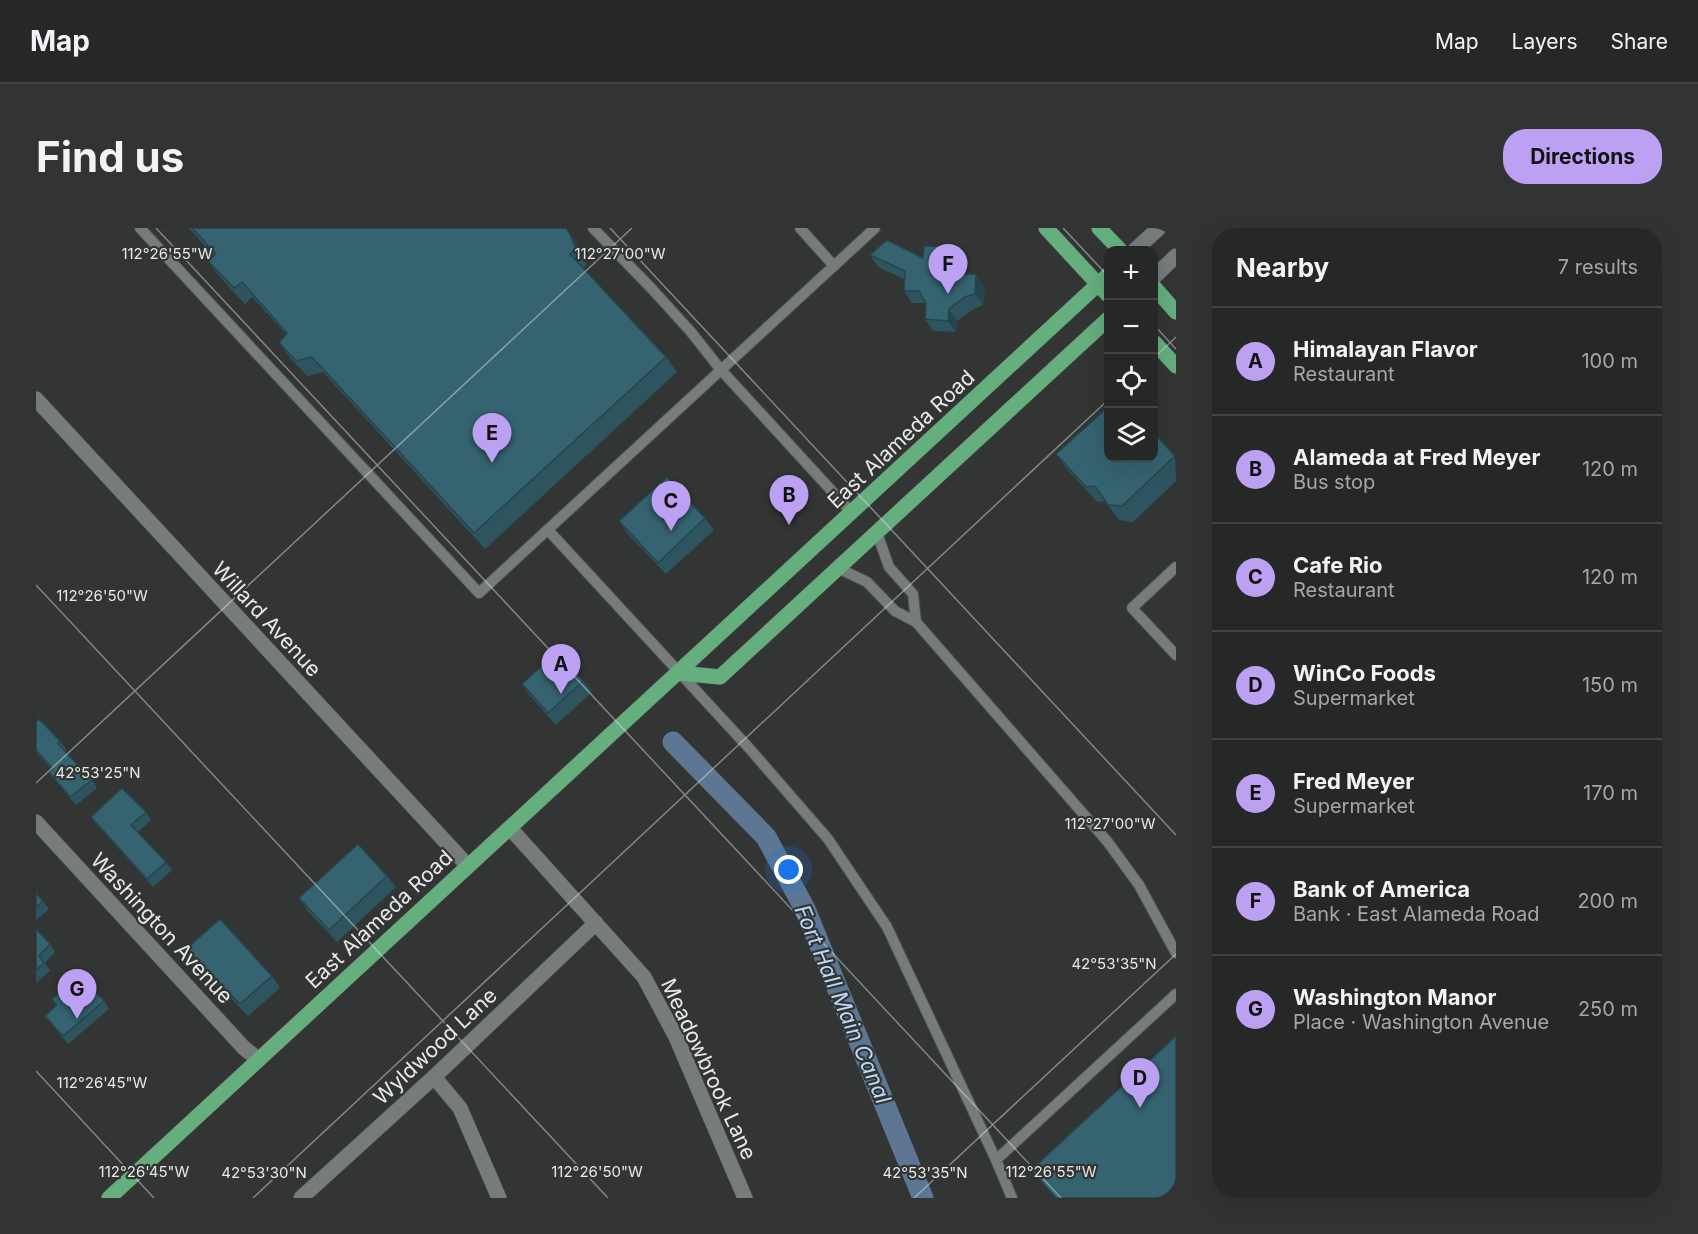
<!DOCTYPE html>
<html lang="en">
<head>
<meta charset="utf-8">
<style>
	:root { --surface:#262827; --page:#323433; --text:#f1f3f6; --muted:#a4a6a7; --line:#424444; --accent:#bca0f2 }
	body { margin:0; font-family:Inter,sans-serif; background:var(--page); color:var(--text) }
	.controls { position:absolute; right:18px; top:18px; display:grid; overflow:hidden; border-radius:12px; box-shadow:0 6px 24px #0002 }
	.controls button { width:54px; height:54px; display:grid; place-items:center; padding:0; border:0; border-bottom:2px solid var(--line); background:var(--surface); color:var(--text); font:30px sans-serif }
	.you { position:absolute; left:753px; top:642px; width:21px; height:21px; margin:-15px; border:4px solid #fff; border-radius:50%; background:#1a73e8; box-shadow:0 0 0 9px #1a73e833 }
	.badge { display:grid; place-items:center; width:39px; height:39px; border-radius:50%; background:var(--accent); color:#111; font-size:20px; font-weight:700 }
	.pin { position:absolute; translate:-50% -50px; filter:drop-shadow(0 2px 3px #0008) }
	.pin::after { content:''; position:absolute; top:32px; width:21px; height:18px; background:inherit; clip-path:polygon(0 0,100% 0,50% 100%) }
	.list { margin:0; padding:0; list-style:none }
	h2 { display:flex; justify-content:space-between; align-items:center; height:78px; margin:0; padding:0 24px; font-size:26px }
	h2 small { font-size:20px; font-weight:400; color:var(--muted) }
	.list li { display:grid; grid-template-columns:39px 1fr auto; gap:18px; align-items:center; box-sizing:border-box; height:108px; padding:0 24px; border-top:2px solid var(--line) }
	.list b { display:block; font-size:22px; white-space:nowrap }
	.list p { margin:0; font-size:20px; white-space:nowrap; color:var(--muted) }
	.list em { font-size:20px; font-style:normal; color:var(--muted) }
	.icon { flex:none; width:33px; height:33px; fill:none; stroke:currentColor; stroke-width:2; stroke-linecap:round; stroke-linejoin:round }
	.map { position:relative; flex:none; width:1140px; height:970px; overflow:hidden; border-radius:24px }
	header { display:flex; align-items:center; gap:36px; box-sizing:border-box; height:84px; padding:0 30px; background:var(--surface); border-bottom:2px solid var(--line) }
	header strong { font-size:28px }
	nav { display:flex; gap:33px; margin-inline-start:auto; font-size:21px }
	.intro { display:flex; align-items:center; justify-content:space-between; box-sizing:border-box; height:144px; padding:0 36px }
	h1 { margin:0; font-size:42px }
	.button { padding:15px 27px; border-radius:24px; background:var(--accent); color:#111; font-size:21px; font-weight:700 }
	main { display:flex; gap:36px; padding:0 36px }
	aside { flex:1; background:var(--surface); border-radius:24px; box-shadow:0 6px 24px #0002 }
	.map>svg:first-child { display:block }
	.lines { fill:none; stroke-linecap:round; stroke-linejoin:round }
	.canal { stroke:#5d7693; stroke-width:21 }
	.service-casing { stroke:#4f5151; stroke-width:12 }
	.minor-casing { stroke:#4f5151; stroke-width:16 }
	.tertiary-casing { stroke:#4f5151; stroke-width:16 }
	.secondary-casing { stroke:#4f5151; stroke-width:16 }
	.primary-casing { stroke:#4f5151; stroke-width:16 }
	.service { stroke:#787b7b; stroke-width:10 }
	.minor { stroke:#787b7b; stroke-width:15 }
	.tertiary { stroke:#787b7b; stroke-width:15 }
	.secondary { stroke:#787b7b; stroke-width:15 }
	.primary { stroke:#65af7e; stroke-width:15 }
	.wall { fill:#2e555f }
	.shaded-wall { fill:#25454e }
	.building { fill:#35636f; stroke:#25454e; stroke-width:1.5 }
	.ticks { fill:none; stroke:#e7e9e9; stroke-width:1.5; stroke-opacity:0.45 }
	.labels { text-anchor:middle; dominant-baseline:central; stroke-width:4.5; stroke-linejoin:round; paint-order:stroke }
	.street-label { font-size:21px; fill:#e7e9e9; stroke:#323534 }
	.water-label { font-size:22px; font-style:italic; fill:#bed9f7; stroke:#323534 }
	.ticks-label { font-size:15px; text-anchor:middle; fill:#e7e9e9; stroke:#323534; stroke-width:4.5; stroke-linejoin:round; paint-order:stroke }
</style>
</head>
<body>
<header>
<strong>Map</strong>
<nav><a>Map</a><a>Layers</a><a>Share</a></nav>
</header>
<div class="intro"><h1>Find us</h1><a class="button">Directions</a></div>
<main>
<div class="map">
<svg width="1140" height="970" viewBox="0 0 1140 970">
	<rect width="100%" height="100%" fill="#323534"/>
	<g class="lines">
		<path class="canal" d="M 637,514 L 730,609 L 769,681 L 887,970"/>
		<defs>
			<g id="service">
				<path d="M 104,0 L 443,365 L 839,0"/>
				<path d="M 557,0 L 616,61 L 655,104 L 685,142 L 816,285"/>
				<path d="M 764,0 L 798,38"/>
				<path d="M 512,302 L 713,520 L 792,611 L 851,699 L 960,932 L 976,970"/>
				<path d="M 841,305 L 853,339 L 877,366 L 880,394"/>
				<path d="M 1140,339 L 1096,380 L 1140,427"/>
				<path d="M 802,340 L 831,354 L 859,383 L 880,394 L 1071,613 L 1103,657 L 1140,725"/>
				<path d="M 960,932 L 1140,766"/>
			</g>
			<g id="minor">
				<path d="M 0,171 L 432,638"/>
				<path d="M 474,600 L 608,749 L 640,809 L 709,970"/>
				<path d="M 398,849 L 424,880 L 463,970"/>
				<path d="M 265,970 L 398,849 L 560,695"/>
			</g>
			<path id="tertiary" d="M 0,594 L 208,820 L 222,831"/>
			<g id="secondary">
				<path d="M 1099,22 L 1123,0"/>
				<path d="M 1118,49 L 1140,28"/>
			</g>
			<g id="primary">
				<path d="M 1010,0 L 1072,67"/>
				<path d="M 1063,0 L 1084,22"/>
				<path d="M 1118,59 L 1140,84"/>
				<path d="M 1118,114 L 1140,138"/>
				<path d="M 643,445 L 684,449 L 1072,91"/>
				<path d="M 73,970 L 1072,47"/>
			</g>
		</defs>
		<use href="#service" class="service-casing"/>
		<use href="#minor" class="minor-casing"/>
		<use href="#tertiary" class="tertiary-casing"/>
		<use href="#secondary" class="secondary-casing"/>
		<use href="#primary" class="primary-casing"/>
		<use href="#service" class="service"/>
		<use href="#minor" class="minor"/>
		<use href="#tertiary" class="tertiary"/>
		<use href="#secondary" class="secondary"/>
		<use href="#primary" class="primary"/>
	</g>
	<g class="wall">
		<path d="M 153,0 L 530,0 L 543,19 L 551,37 L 547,40 L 630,129 L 641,144 L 449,321 L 287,144 L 271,148 L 254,130 L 243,115 L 250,106 L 216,69 L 209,76 L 183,48 L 172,33 L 178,28 Z"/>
		<path d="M 917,19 L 926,31 L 925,41 L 929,46 L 949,58 L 947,77 L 938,81 L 921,93 L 920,104 L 897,103 L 889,91 L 889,75 L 876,75 L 868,63 L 868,51 L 842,39 L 834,27 L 887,30 Z"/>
		<path d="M 1020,226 L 1139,228 L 1140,253 L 1097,294 L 1083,292 L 1069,273 L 1061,274 L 1031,241 Z"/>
		<path d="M 669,290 L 678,302 L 630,346 L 591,305 L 583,293 Z"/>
		<path d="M 547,453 L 556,464 L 520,497 L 494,468 L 486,456 Z"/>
		<path d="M 0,492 L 24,513 L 30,521 L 29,523 L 56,552 L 61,560 L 40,577 L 19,552 L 13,544 L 16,542 L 0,524 Z"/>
		<path d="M 110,584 L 115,592 L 102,604 L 130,634 L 136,642 L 117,659 L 61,597 L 55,589 Z"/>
		<path d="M 351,648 L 360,659 L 301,714 L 271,682 L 263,670 Z"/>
		<path d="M 0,665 L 7,673 L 13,681 L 0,692 Z"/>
		<path d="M 0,701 L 14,716 L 19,724 L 9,735 L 14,743 L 0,755 Z"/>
		<path d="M 150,721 L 236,748 L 244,760 L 212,788 L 159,733 Z"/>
		<path d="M 35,765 L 68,773 L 73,781 L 32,816 L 15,796 L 9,788 L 20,778 L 16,771 Z"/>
	</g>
	<g class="shaded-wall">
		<path d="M 533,4 L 543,19 L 551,37 L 540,21 Z"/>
		<path d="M 917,19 L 926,31 L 925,42 L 917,30 Z"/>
		<path d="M 940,46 L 949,58 L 947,77 L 939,66 Z"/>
		<path d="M 913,81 L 921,93 L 920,104 L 912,93 Z"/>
	</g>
	<g class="building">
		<path d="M 156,0 L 530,0 L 533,4 L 540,21 L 534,26 L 630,129 L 438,305 L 276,129 L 260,133 L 243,115 L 251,105 L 206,54 L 198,60 L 172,33 L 180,26 Z"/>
		<path d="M 851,12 L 887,30 L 888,18 L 917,19 L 917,30 L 929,46 L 940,46 L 939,66 L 929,69 L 913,81 L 912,93 L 889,91 L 890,76 L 883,63 L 868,63 L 869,43 L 834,27 Z"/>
		<path d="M 1072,179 L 1072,230 L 1118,230 L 1118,205 L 1139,228 L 1086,278 L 1072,277 L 1059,258 L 1050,259 L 1020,226 Z"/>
		<path d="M 631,249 L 669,290 L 622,335 L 583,293 Z"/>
		<path d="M 521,424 L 547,453 L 512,485 L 486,456 Z"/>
		<path d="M 3,491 L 24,513 L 22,516 L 56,552 L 34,569 L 13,544 L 17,541 L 0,522 L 0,492 L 1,493 Z"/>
		<path d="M 86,560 L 110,584 L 95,597 L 130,634 L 111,651 L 55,589 Z"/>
		<path d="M 322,616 L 351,648 L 293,702 L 263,670 Z"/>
		<path d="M 0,665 L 7,673 L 0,679 Z"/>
		<path d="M 184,691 L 236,748 L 204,776 L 150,721 Z"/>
		<path d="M 0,701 L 14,716 L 3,728 L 8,735 L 0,742 Z"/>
		<path d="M 49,753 L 68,773 L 27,808 L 9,788 L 21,777 L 16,771 L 29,759 L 35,765 Z"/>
		<path d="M 1140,808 L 1140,970 L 1020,970 L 995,942 Z"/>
	</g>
	<path class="ticks" d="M 120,0 L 1025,970M 574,0 L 1140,607M 1027,0 L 1072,48M 1118,97 L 1140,121M 1118,130 L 1140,109M 0,357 L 572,970M 0,555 L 596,0M 0,843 L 118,970M 217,970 L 1072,172M 878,970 L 1140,726"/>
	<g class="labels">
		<g class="street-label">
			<text transform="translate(865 211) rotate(-43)">East Alameda Road</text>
			<text transform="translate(231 391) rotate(47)">Willard Avenue</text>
			<text transform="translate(343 691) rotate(-43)">East Alameda Road</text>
			<text transform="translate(126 700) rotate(47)">Washington Avenue</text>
			<text transform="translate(399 818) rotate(-43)">Wyldwood Lane</text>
			<text transform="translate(673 841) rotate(65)">Meadowbrook Lane</text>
		</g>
		<g class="water-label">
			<text transform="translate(807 776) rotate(67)">Fort Hall Main Canal</text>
		</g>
	</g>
	<g class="ticks-label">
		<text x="131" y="31">112°26'55"W</text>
		<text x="584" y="31">112°27'00"W</text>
		<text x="66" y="373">112°26'50"W</text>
		<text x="62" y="550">42°53'25"N</text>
		<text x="1074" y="601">112°27'00"W</text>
		<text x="1078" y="741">42°53'35"N</text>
		<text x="66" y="860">112°26'45"W</text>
		<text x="108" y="949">112°26'45"W</text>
		<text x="561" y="949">112°26'50"W</text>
		<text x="1015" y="949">112°26'55"W</text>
		<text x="228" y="950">42°53'30"N</text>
		<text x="889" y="950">42°53'35"N</text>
	</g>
</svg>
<div class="controls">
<button>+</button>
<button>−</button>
<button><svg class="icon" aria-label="locate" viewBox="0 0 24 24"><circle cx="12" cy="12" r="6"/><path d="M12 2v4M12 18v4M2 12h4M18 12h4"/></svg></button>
<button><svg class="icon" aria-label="layers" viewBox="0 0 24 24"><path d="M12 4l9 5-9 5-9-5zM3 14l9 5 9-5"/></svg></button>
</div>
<div class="you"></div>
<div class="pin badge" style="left:525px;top:466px">A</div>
<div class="pin badge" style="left:753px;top:297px">B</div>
<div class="pin badge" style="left:635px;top:303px">C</div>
<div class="pin badge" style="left:1104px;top:880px">D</div>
<div class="pin badge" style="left:456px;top:235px">E</div>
<div class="pin badge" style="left:912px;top:66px">F</div>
<div class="pin badge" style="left:41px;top:791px">G</div>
</div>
<aside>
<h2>Nearby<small>7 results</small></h2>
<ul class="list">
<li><span class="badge">A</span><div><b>Himalayan Flavor</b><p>Restaurant</p></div><em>100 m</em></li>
<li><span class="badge">B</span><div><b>Alameda at Fred Meyer</b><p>Bus stop</p></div><em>120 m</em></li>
<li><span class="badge">C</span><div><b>Cafe Rio</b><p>Restaurant</p></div><em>120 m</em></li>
<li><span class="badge">D</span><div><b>WinCo Foods</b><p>Supermarket</p></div><em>150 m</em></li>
<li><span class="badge">E</span><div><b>Fred Meyer</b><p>Supermarket</p></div><em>170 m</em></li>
<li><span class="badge">F</span><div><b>Bank of America</b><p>Bank · East Alameda Road</p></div><em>200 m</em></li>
<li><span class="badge">G</span><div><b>Washington Manor</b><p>Place · Washington Avenue</p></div><em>250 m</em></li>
</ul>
</aside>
</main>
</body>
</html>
